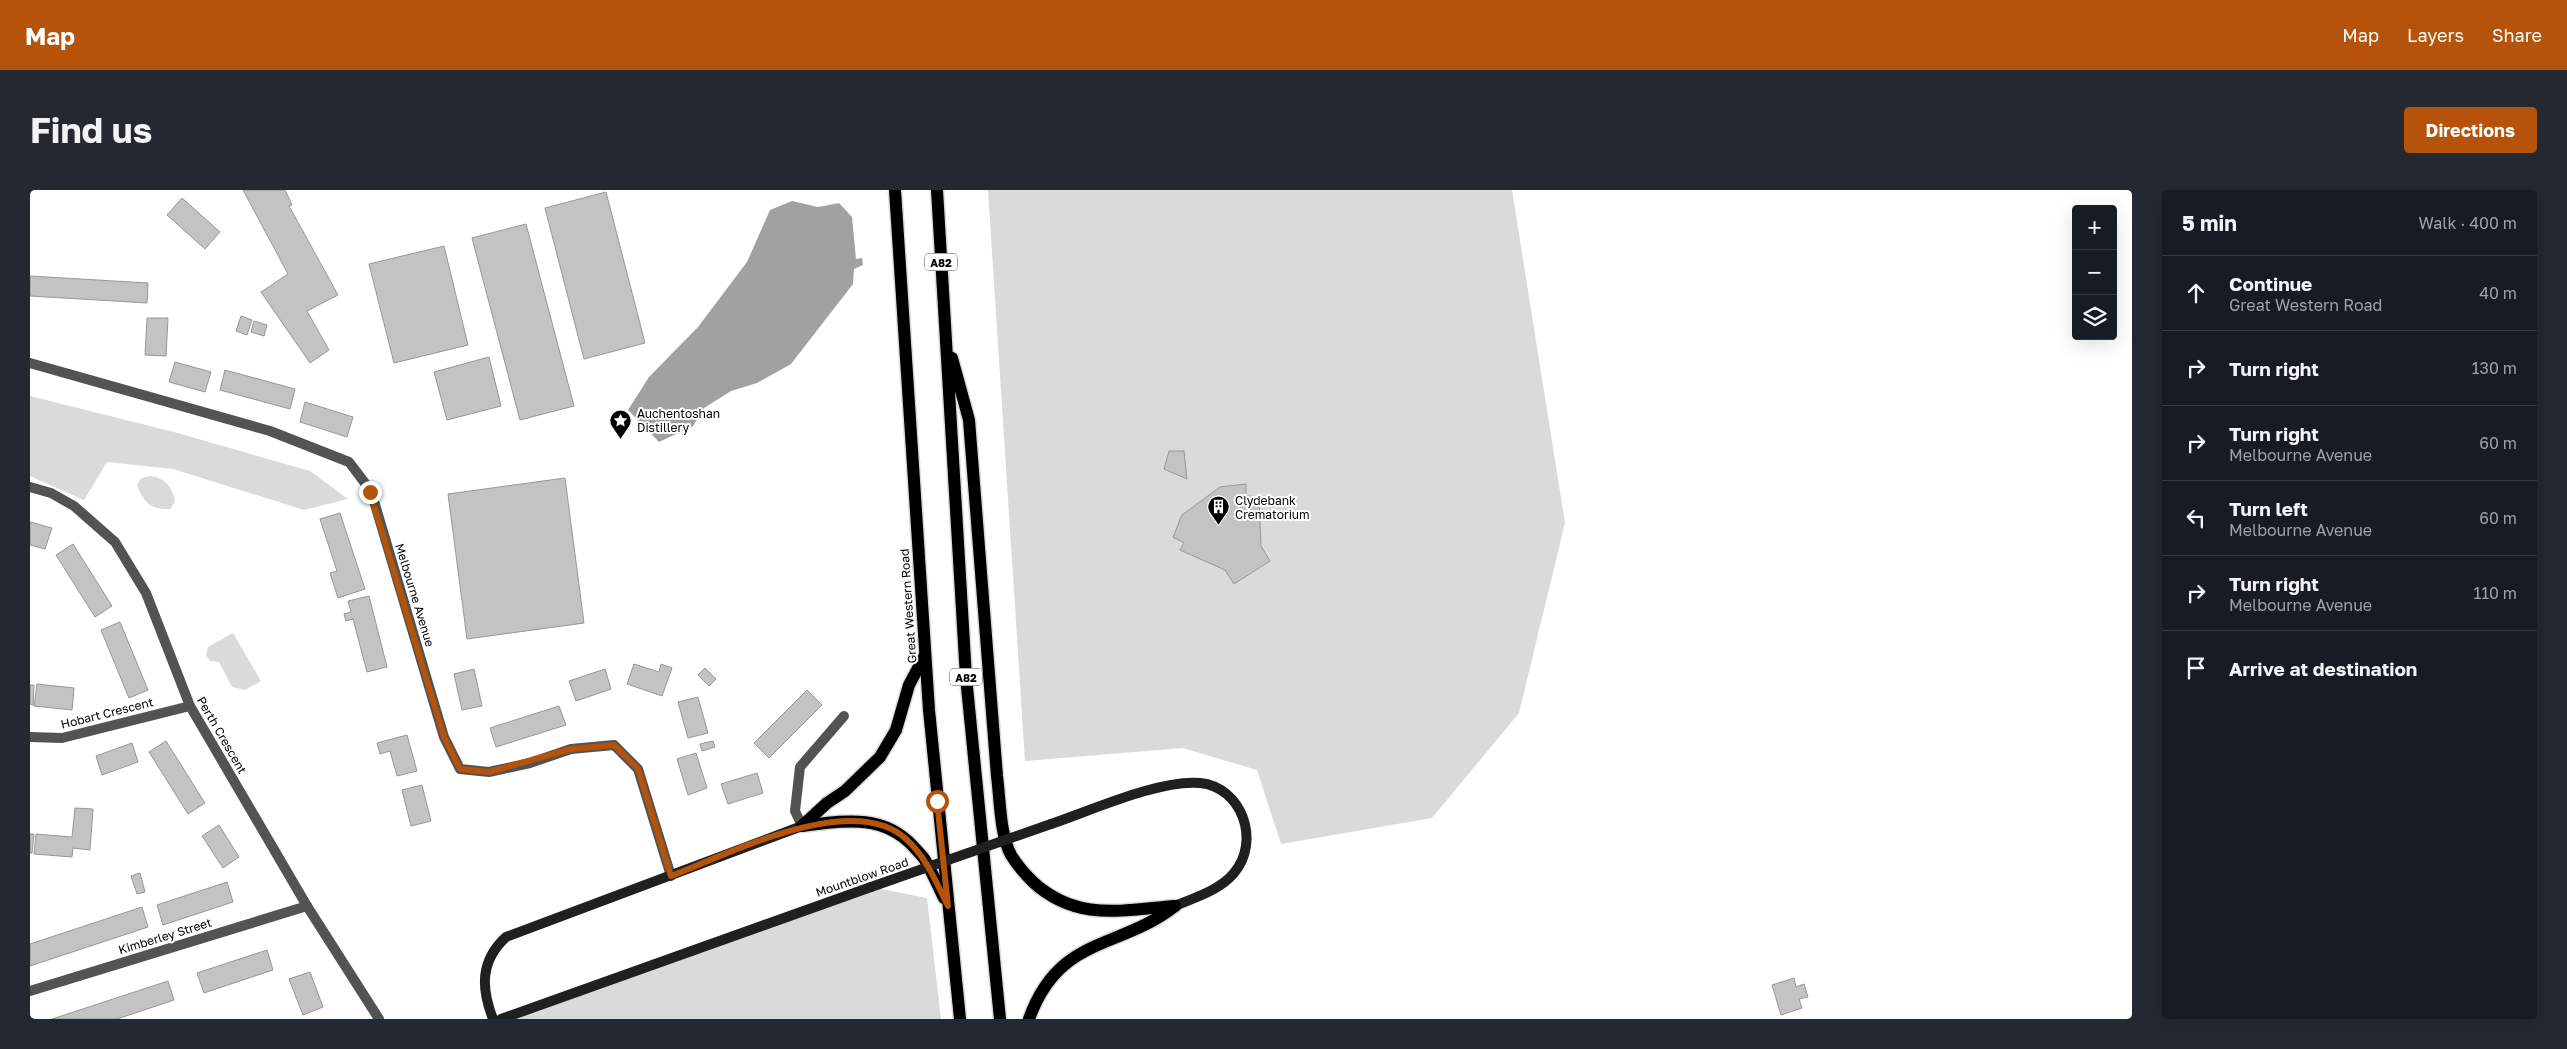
<!DOCTYPE html>
<html lang="en">
<head>
<meta charset="utf-8">
<style>
	:root { --surface:#171b24; --page:#242831; --text:#f1f3f6; --muted:#9ea1a6; --line:#363941; --accent:#b45309 }
	body { margin:0; font-family:"Golos Text",sans-serif; background:var(--page); color:var(--text) }
	.controls { position:absolute; right:15px; top:15px; display:grid; overflow:hidden; border-radius:5px; box-shadow:0 5px 20px #0002 }
	.controls button { width:45px; height:45px; display:grid; place-items:center; padding:0; border:0; border-bottom:1px solid var(--line); background:var(--surface); color:var(--text); font:25px sans-serif }
	.stop { position:absolute; width:15px; height:15px; margin:-11px; border:4px solid #b45309; border-radius:50%; background:#fff }
	.stop.end { background:#b45309; border-color:#fff; box-shadow:0 1px 5px #0008 }
	.list { margin:0; padding:0; list-style:none }
	h2 { display:flex; justify-content:space-between; align-items:center; height:65px; margin:0; padding:0 20px; font-size:21px }
	h2 small { font-size:16px; font-weight:400; color:var(--muted) }
	.list li { display:grid; grid-template-columns:32px 1fr auto; gap:15px; align-items:center; box-sizing:border-box; height:75px; padding:0 20px; border-top:1px solid var(--line) }
	.list b { display:block; font-size:19px; white-space:nowrap }
	.list p { margin:0; font-size:16px; white-space:nowrap; color:var(--muted) }
	.list em { font-size:16px; font-style:normal; color:var(--muted) }
	.icon { flex:none; width:28px; height:28px; fill:none; stroke:currentColor; stroke-width:2; stroke-linecap:round; stroke-linejoin:round }
	.map { position:relative; flex:none; width:2102px; height:829px; overflow:hidden; border-radius:5px }
	header { display:flex; align-items:center; gap:30px; box-sizing:border-box; height:70px; padding:0 25px; background:var(--accent); color:#fff }
	header strong { font-size:24px }
	nav { display:flex; gap:28px; margin-inline-start:auto; font-size:18px }
	.intro { display:flex; align-items:center; justify-content:space-between; box-sizing:border-box; height:120px; padding:0 30px }
	h1 { margin:0; font-size:35px }
	.button { padding:12px 22px; border-radius:5px; background:var(--accent); color:#fff; font-size:18px; font-weight:700 }
	main { display:flex; gap:30px; padding:0 30px }
	aside { flex:1; background:var(--surface); border-radius:5px; box-shadow:0 5px 20px #0002 }
	.map>svg:first-child { display:block }
	.green { fill:#dadada }
	.water { fill:#a1a1a1 }
	.building { fill:#c3c3c3; stroke:#979797 }
	.lines { fill:none; stroke-linecap:round; stroke-linejoin:round }
	.primary-casing { stroke:#dbdbdb; stroke-width:15 }
	.street { stroke:#535353; stroke-width:10 }
	.secondary { stroke:#202020; stroke-width:10 }
	.primary { stroke:#000; stroke-width:12 }
	.secondary-bridge { stroke:#202020; stroke-width:10 }
	.route { stroke:#b45309; stroke-width:6 }
	.labels { text-anchor:middle; dominant-baseline:central; stroke-width:4; stroke-linejoin:round; paint-order:stroke }
	.shield { fill:#fff; stroke:#4c4c4c; stroke-width:1 }
	.shield-label { font-size:11px; font-weight:bold; fill:#000 }
	.poi-label { font-size:12px; fill:#000; stroke:#fff; text-anchor:start }
	.street-label { font-size:12px; fill:#000; stroke:#fff }
</style>
</head>
<body>
<header>
<strong>Map</strong>
<nav><a>Map</a><a>Layers</a><a>Share</a></nav>
</header>
<div class="intro"><h1>Find us</h1><a class="button">Directions</a></div>
<main>
<div class="map">
<svg width="2102" height="829" viewBox="0 0 2102 829">
	<rect width="100%" height="100%" fill="#fff"/>
	<g class="green">
		<path d="M 958,0 L 1482,0 L 1535,333 L 1489,523 L 1402,628 L 1251,654 L 1227,580 L 1153,558 L 995,571 Z"/>
		<path d="M 0,206 L 144,242 L 280,281 L 318,309 L 274,320 L 143,279 L 77,272 L 54,310 L 0,286 Z"/>
		<path d="M 119,286 C 134,287 143,297 145,312 L 140,319 C 121,320 114,313 107,295 L 110,289 Z"/>
		<path d="M 203,443 L 231,491 L 215,500 L 202,497 L 189,472 L 180,471 L 176,466 L 178,457 Z"/>
		<path d="M 841,697 L 897,708 L 911,829 L 471,829 Z"/>
	</g>
	<path class="water" d="M 762,11 L 788,17 L 809,13 L 822,27 L 826,69 L 832,68 L 833,75 L 824,79 L 823,94 L 761,174 L 727,193 L 701,201 L 674,218 L 663,236 L 629,252 L 598,220 L 619,187 L 668,137 L 717,72 L 740,20 Z"/>
	<g class="building">
		<path d="M 213,0 L 255,0 L 262,15 L 259,16 L 308,105 L 277,121 L 299,160 L 280,173 L 231,102 L 258,84 Z"/>
		<path d="M 576,2 L 615,153 L 554,169 L 515,18 Z"/>
		<path d="M 152,8 L 190,42 L 175,59 L 137,25 Z"/>
		<path d="M 496,34 L 544,216 L 490,230 L 442,48 Z"/>
		<path d="M 414,56 L 438,155 L 364,173 L 339,74 Z"/>
		<path d="M 0,86 L 118,93 L 117,113 L 0,106 Z"/>
		<path d="M 211,126 L 222,130 L 217,145 L 206,141 Z"/>
		<path d="M 117,128 L 138,128 L 136,166 L 115,165 Z"/>
		<path d="M 224,131 L 237,135 L 234,146 L 221,142 Z"/>
		<path d="M 459,167 L 471,216 L 417,230 L 404,182 Z"/>
		<path d="M 145,172 L 181,182 L 175,202 L 139,192 Z"/>
		<path d="M 195,180 L 265,199 L 260,219 L 190,200 Z"/>
		<path d="M 275,212 L 323,227 L 317,247 L 270,232 Z"/>
		<path d="M 1139,261 L 1154,261 L 1157,289 L 1134,279 Z"/>
		<path d="M 535,288 L 554,433 L 437,449 L 418,304 Z"/>
		<path d="M 1216,294 L 1216,306 L 1229,307 L 1231,356 L 1240,371 L 1204,394 L 1195,380 L 1150,360 L 1154,353 L 1143,347 L 1152,325 L 1190,297 Z"/>
		<path d="M 310,323 L 335,399 L 308,408 L 300,383 L 307,381 L 290,329 Z"/>
		<path d="M 0,332 L 22,338 L 15,359 L 0,355 Z"/>
		<path d="M 43,354 L 82,416 L 65,427 L 26,365 Z"/>
		<path d="M 339,406 L 357,477 L 337,482 L 323,429 L 316,431 L 314,424 L 321,422 L 318,411 Z"/>
		<path d="M 90,432 L 118,500 L 99,508 L 71,440 Z"/>
		<path d="M 604,474 L 629,482 L 631,474 L 642,478 L 632,506 L 597,494 Z"/>
		<path d="M 675,478 L 686,489 L 679,496 L 668,485 Z"/>
		<path d="M 444,479 L 452,516 L 432,520 L 424,484 Z"/>
		<path d="M 575,479 L 581,499 L 546,511 L 539,491 Z"/>
		<path d="M 7,494 L 44,498 L 42,520 L 4,516 Z"/>
		<path d="M 0,495 L 4,495 L 3,515 L 0,514 Z"/>
		<path d="M 777,500 L 792,515 L 739,568 L 724,553 Z"/>
		<path d="M 668,507 L 678,543 L 658,548 L 648,512 Z"/>
		<path d="M 529,516 L 536,535 L 466,557 L 460,538 Z"/>
		<path d="M 377,545 L 387,581 L 367,586 L 360,561 L 350,564 L 347,553 Z"/>
		<path d="M 136,551 L 175,613 L 158,624 L 119,562 Z"/>
		<path d="M 683,551 L 685,557 L 672,561 L 670,554 Z"/>
		<path d="M 102,553 L 108,572 L 72,585 L 66,566 Z"/>
		<path d="M 666,563 L 677,598 L 658,605 L 647,569 Z"/>
		<path d="M 727,583 L 733,603 L 698,614 L 691,594 Z"/>
		<path d="M 392,595 L 401,631 L 381,636 L 372,600 Z"/>
		<path d="M 45,618 L 63,619 L 60,660 L 43,658 L 42,667 L 4,664 L 6,644 L 42,647 Z"/>
		<path d="M 189,635 L 209,667 L 193,678 L 172,646 Z"/>
		<path d="M 0,644 L 4,644 L 2,663 L 0,663 Z"/>
		<path d="M 110,683 L 115,702 L 107,704 L 101,686 Z"/>
		<path d="M 197,692 L 203,712 L 133,735 L 127,715 Z"/>
		<path d="M 112,717 L 118,737 L 0,776 L 0,754 Z"/>
		<path d="M 237,760 L 243,780 L 174,803 L 167,783 Z"/>
		<path d="M 280,782 L 293,817 L 273,825 L 259,789 Z"/>
		<path d="M 1764,788 L 1766,797 L 1774,794 L 1778,807 L 1769,809 L 1772,818 L 1751,825 L 1742,795 Z"/>
		<path d="M 138,791 L 144,810 L 87,829 L 22,829 Z"/>
	</g>
	<g class="lines">
		<defs>
			<g id="primary">
				<path d="M 865,0 L 899,520 L 930,829"/>
				<path d="M 907,0 L 936,487 L 970,829"/>
				<path d="M 922,168 L 939,230 L 967,586 C 970,609 970,645 981,665 C 987,675 995,684 1003,692 C 1047,732 1092,720 1145,716"/>
				<path d="M 772,636 L 797,613 L 815,601 L 850,567 L 866,540 L 879,495 L 895,465"/>
				<path d="M 772,636 C 813,631 852,623 883,656 C 887,661 892,665 895,670 C 902,682 908,696 914,708"/>
				<path d="M 999,829 C 1029,745 1089,760 1145,716"/>
			</g>
		</defs>
		<use href="#primary" class="primary-casing"/>
		<g class="street">
			<path d="M 0,173 L 240,241 L 319,272 L 341,301 L 414,547 L 430,579 L 459,582 L 500,573 L 541,559 L 584,555 L 608,579 L 641,686"/>
			<path d="M 0,297 L 21,303 L 44,316 L 85,352 L 116,403 L 160,516 L 277,716 L 349,829"/>
			<path d="M 0,547 L 32,548 L 160,516"/>
			<path d="M 772,636 L 765,621 L 770,577 L 814,526"/>
			<path d="M 0,801 L 277,716"/>
		</g>
		<g class="secondary">
			<path d="M 1021,634 C 1060,621 1130,589 1170,593 C 1212,597 1231,651 1204,683 C 1190,700 1166,707 1145,716"/>
			<path d="M 463,829 C 451,798 450,771 476,747 L 772,636"/>
			<path d="M 471,829 L 841,697"/>
		</g>
		<use href="#primary" class="primary"/>
		<path class="secondary-bridge" d="M 841,697 L 1021,634"/>
	</g>
	<g class="lines">
		<path class="route" d="M 340,302 L 414,547 L 430,579 L 459,582 L 541,559 L 584,555 L 608,579 L 641,686 C 698,664 823,600 876,649 C 896,667 906,692 918,716 L 907,611"/>
	</g>
	<defs>
		<symbol id="sight-pin" viewBox="-11 -11 22 30"><path d="M0 17L-7.5 6A9.5 9.5 0 1 1 7.5 6Z" fill="#000" stroke="#fff"/><path d="M0-6L1.8-2.2L6-1.7L2.9 1.2L3.7 5.4L0 3.3L-3.7 5.4L-2.9 1.2L-6-1.7L-1.8-2.2Z" fill="#fff"/></symbol>
		<symbol id="building-pin" viewBox="-11 -11 22 30"><path d="M0 17L-7.5 6A9.5 9.5 0 1 1 7.5 6Z" fill="#000" stroke="#fff"/><path d="M-4-6H4V6H1V3H-1V6H-4ZM-2.5-4.3h1.7v1.8h-1.7ZM.8-4.3h1.7v1.8H.8ZM-2.5-1h1.7V.8h-1.7ZM.8-1h1.7V.8H.8Z" fill="#fff"/></symbol>
	</defs>
	<g fill-rule="evenodd">
		<use href="#sight-pin" x="578" y="218" width="25" height="34"/>
		<use href="#building-pin" x="1176" y="304" width="25" height="34"/>
	</g>
	<g class="labels">
		<g class="shield">
			<rect x="895" y="63.5" width="32" height="17" rx="4"/>
			<rect x="920" y="478.5" width="32" height="17" rx="4"/>
		</g>
		<g class="shield-label">
			<text x="911" y="72">A82</text>
			<text x="936" y="487">A82</text>
		</g>
		<g class="poi-label">
			<text x="607" y="223">Auchentoshan<tspan x="607" dy="14">Distillery</tspan></text>
			<text x="1205" y="310">Clydebank<tspan x="1205" dy="14">Crematorium</tspan></text>
		</g>
		<g class="street-label">
			<text transform="translate(385 405) rotate(73)">Melbourne Avenue</text>
			<text transform="translate(878 416) rotate(-94)">Great Western Road</text>
			<text transform="translate(77 523) rotate(-14)">Hobart Crescent</text>
			<text transform="translate(192 545) rotate(60)">Perth Crescent</text>
			<text transform="translate(832 687) rotate(-19)">Mountblow Road</text>
			<text transform="translate(135 746) rotate(-17)">Kimberley Street</text>
		</g>
	</g>
</svg>
<div class="controls">
<button>+</button>
<button>−</button>
<button><svg class="icon" aria-label="layers" viewBox="0 0 24 24"><path d="M12 4l9 5-9 5-9-5zM3 14l9 5 9-5"/></svg></button>
</div>
<div class="stop" style="left:907px;top:611px"></div>
<div class="stop end" style="left:340px;top:302px"></div>
</div>
<aside>
<h2>5 min<small>Walk · 400 m</small></h2>
<ul class="list">
<li><svg class="icon" aria-label="ahead" viewBox="0 0 24 24"><path d="M12 20V5M6 11l6-6 6 6"/></svg><div><b>Continue</b><p>Great Western Road</p></div><em>40 m</em></li>
<li><svg class="icon" aria-label="right" viewBox="0 0 24 24"><path d="M7 20v-9h11M14 6l5 5-5 5"/></svg><div><b>Turn right</b></div><em>130 m</em></li>
<li><svg class="icon" aria-label="right" viewBox="0 0 24 24"><path d="M7 20v-9h11M14 6l5 5-5 5"/></svg><div><b>Turn right</b><p>Melbourne Avenue</p></div><em>60 m</em></li>
<li><svg class="icon" aria-label="left" viewBox="0 0 24 24"><path d="M17 20v-9H6M10 6l-5 5 5 5"/></svg><div><b>Turn left</b><p>Melbourne Avenue</p></div><em>60 m</em></li>
<li><svg class="icon" aria-label="right" viewBox="0 0 24 24"><path d="M7 20v-9h11M14 6l5 5-5 5"/></svg><div><b>Turn right</b><p>Melbourne Avenue</p></div><em>110 m</em></li>
<li><svg class="icon" aria-label="arrive" viewBox="0 0 24 24"><path d="M6 21V4h12l-3 4 3 4H6"/></svg><div><b>Arrive at destination</b></div></li>
</ul>
</aside>
</main>
</body>
</html>
